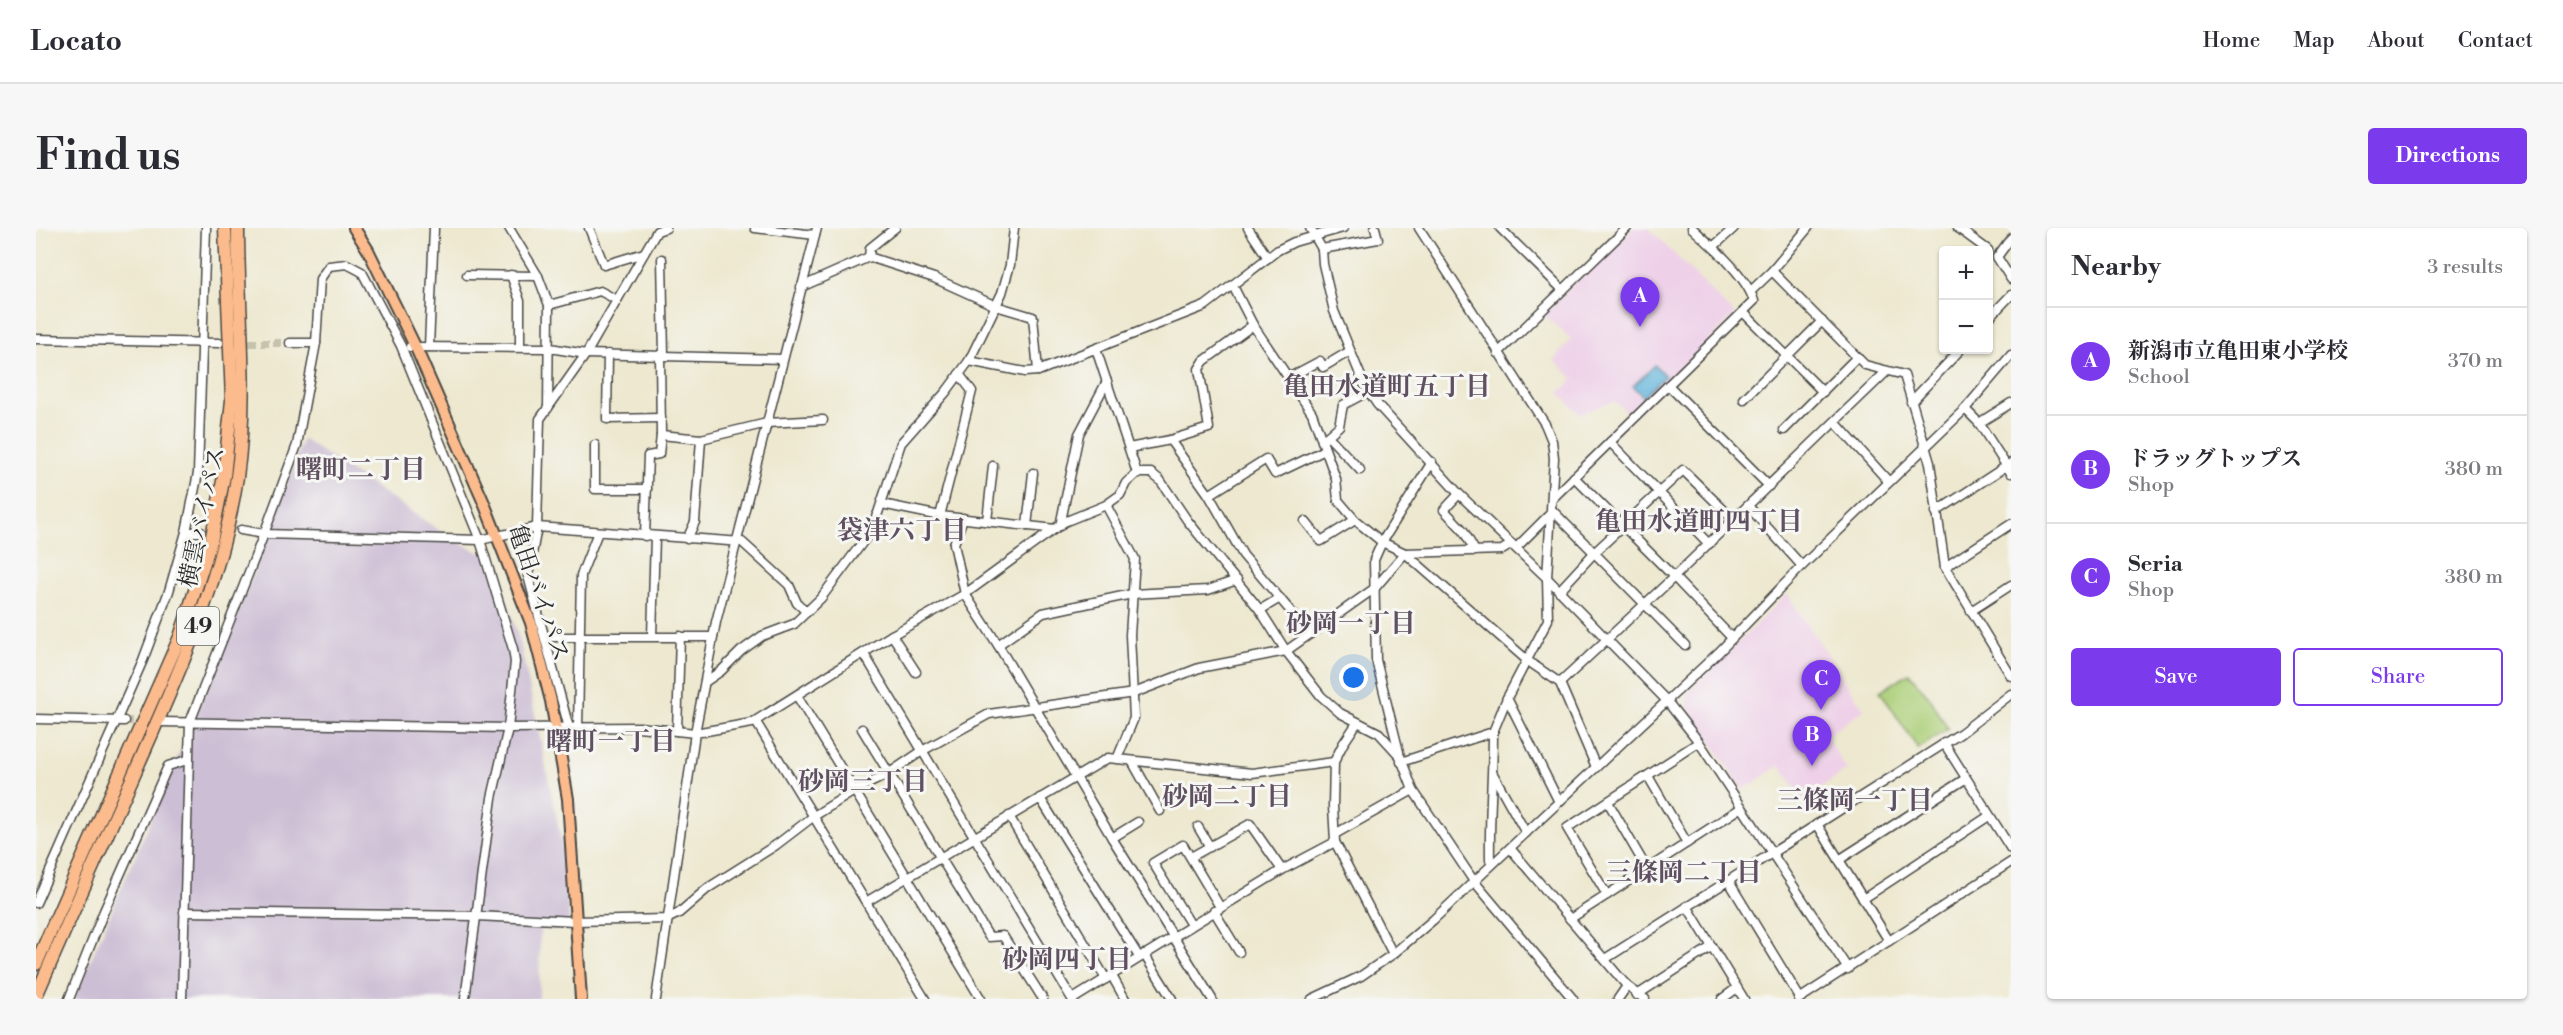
<!DOCTYPE html>
<html lang="en">
<head>
<meta charset="utf-8">
<style>
	:root { --surface:#fff; --page:#f7f7f7; --text:#2b2b33; --muted:#7c7c81; --line:#e1e1e2; --accent:#7c3aed }
	body { margin:0; font-family:"Libre Bodoni","Noto Serif JP",serif; background:var(--page); color:var(--text) }
	.controls { position:absolute; right:18px; top:18px; display:grid; overflow:hidden; border-radius:6px; box-shadow:0 2px 4px #0004 }
	.controls button { width:54px; height:54px; display:grid; place-items:center; padding:0; border:0; border-bottom:2px solid var(--line); background:var(--surface); color:var(--text); font:30px sans-serif }
	.you { position:absolute; left:1318px; top:450px; width:21px; height:21px; margin:-15px; border:4px solid #fff; border-radius:50%; background:#1a73e8; box-shadow:0 0 0 9px #1a73e833 }
	.badge { display:grid; place-items:center; width:39px; height:39px; border-radius:50%; background:var(--accent); color:#fff; font-size:20px; font-weight:700 }
	.pin { position:absolute; translate:-50% -50px; filter:drop-shadow(0 2px 3px #0008) }
	.pin::after { content:''; position:absolute; top:32px; width:21px; height:18px; background:inherit; clip-path:polygon(0 0,100% 0,50% 100%) }
	.list { margin:0; padding:0; list-style:none }
	h2 { display:flex; justify-content:space-between; align-items:center; height:78px; margin:0; padding:0 24px; font-size:26px }
	h2 small { font-size:20px; font-weight:400; color:var(--muted) }
	.list li { display:grid; grid-template-columns:39px 1fr auto; gap:18px; align-items:center; box-sizing:border-box; height:108px; padding:0 24px; border-top:2px solid var(--line) }
	.list b { display:block; font-size:22px; white-space:nowrap }
	.list p { margin:0; font-size:20px; white-space:nowrap; color:var(--muted) }
	.list em { font-size:20px; font-style:normal; color:var(--muted) }
	.actions { display:flex; gap:12px; padding:18px 24px }
	.actions a { flex:1; padding:14px 0; border:2px solid var(--accent); border-radius:6px; text-align:center; font-size:21px; color:var(--accent) }
	.actions .main { background:var(--accent); color:#fff }
	.map { position:relative; flex:none; width:1975px; height:771px; overflow:hidden; border-radius:6px }
	header { display:flex; align-items:center; gap:36px; box-sizing:border-box; height:84px; padding:0 30px; background:var(--surface); border-bottom:2px solid var(--line) }
	header strong { font-size:28px }
	nav { display:flex; gap:33px; margin-inline-start:auto; font-size:21px }
	.intro { display:flex; align-items:center; justify-content:space-between; box-sizing:border-box; height:144px; padding:0 36px }
	h1 { margin:0; font-size:42px }
	.button { padding:15px 27px; border-radius:6px; background:var(--accent); color:#fff; font-size:21px; font-weight:700 }
	main { display:flex; gap:36px; padding:0 36px }
	aside { flex:1; background:var(--surface); border-radius:6px; box-shadow:0 2px 4px #0004 }
	.map>svg:first-child { display:block }
	.built { fill:#eed0e8 }
	.industrial { fill:#ccbed4 }
	.green { fill:#accf78; stroke:#6c7d52; stroke-width:1.5 }
	.water { fill:#5eb2da; stroke:#446e82; stroke-width:1.5 }
	.lines { fill:none; stroke-linecap:round; stroke-linejoin:round }
	.minor-tunnel { stroke:#c6c2ae; stroke-width:8; stroke-dasharray:8 4; stroke-linecap:butt }
	.minor-casing { stroke:#484744; stroke-width:11 }
	.major-casing { stroke:#484744; stroke-width:14 }
	.highway-casing { stroke:#484744; stroke-width:15 }
	.minor { stroke:#fff; stroke-width:8 }
	.major { stroke:#fbbb8c; stroke-width:10 }
	.highway { stroke:#fbbb8c; stroke-width:12 }
	.labels { text-anchor:middle; dominant-baseline:central; stroke-width:6; stroke-linejoin:round; paint-order:stroke }
	.shield { fill:#f6f6f2; stroke:#686867; stroke-width:1.5 }
	.shield-label { font-size:22px; font-weight:bold; fill:#2b2b2b }
	.street-label { font-size:24px; fill:#2b2b2b; stroke:#f6f6f2 }
	.neighbourhood-label { font-size:26px; font-weight:bold; fill:#605162; stroke:#f6f6f2 }
</style>
</head>
<body>
<header>
<strong>Locato</strong>
<nav><a>Home</a><a>Map</a><a>About</a><a>Contact</a></nav>
</header>
<div class="intro"><h1>Find us</h1><a class="button">Directions</a></div>
<main>
<div class="map">
<svg width="1975" height="771" viewBox="0 0 1975 771">
	<rect width="100%" height="100%" fill="#f6f6f2"/>
	<filter id="ink" filterUnits="userSpaceOnUse"><feTurbulence type="fractalNoise" baseFrequency=".0167" numOctaves="2"/><feDisplacementMap in="SourceGraphic" scale="12" xChannelSelector="R" yChannelSelector="G"/><feConvolveMatrix kernelMatrix="1 2 1 2 8 2 1 2 1" color-interpolation-filters="sRGB"/></filter>
	<filter id="wash" filterUnits="userSpaceOnUse"><feTurbulence type="fractalNoise" baseFrequency=".008" numOctaves="4" result="noise"/><feDisplacementMap in="SourceGraphic" scale="24" xChannelSelector="R" yChannelSelector="G"/><feGaussianBlur stdDeviation="1.35" result="paint"/><feColorMatrix in="noise" values="0 0 0 0 0 0 0 0 0 0 0 0 0 0 0 0 0 1.4 0 .05"/><feComposite in="paint" operator="in"/></filter>
	<g filter="url(#wash)">
		<rect width="100%" height="100%" fill="#ede8cf"/>
		<g class="built">
			<path d="M 1597,0 L 1612,0 L 1699,87 L 1597,190 L 1578,173 L 1544,186 L 1523,165 L 1538,151 L 1518,132 L 1535,111 L 1507,86 Z"/>
			<path d="M 1751,366 L 1828,482 L 1790,508 L 1811,542 L 1767,571 L 1744,537 L 1707,562 L 1651,478 L 1652,464 Z"/>
		</g>
		<path class="industrial" d="M 267,211 L 419,313 L 458,331 L 484,414 L 525,611 L 534,702 L 504,702 L 503,771 L 38,771 L 198,397 Z"/>
		<path class="green" d="M 1873,445 L 1894,470 L 1912,501 L 1882,521 L 1844,463 Z"/>
		<path class="water" d="M 1619,137 L 1629,148 L 1607,169 L 1597,158 Z"/>
	</g>
	<g filter="url(#ink)">
		<g class="lines">
			<g class="minor-tunnel">
				<path d="M 201,115 L 254,115"/>
				<path d="M 88,493 L 112,494"/>
			</g>
			<defs>
				<g id="minor">
					<path d="M 473,0 L 502,48 L 513,77 L 512,180"/>
					<path d="M 553,0 L 568,37 L 608,25"/>
					<path d="M 719,0 L 779,7"/>
					<path d="M 1212,0 L 1232,30"/>
					<path d="M 1274,0 L 1286,21 L 1287,36 L 1298,83 L 1328,156 L 1341,176 L 1423,266 L 1511,350 L 1630,472 L 1663,514 L 1812,741"/>
					<path d="M 1464,0 L 1527,62"/>
					<path d="M 1922,0 L 1952,22"/>
					<path d="M 1975,10 L 1961,29 L 1975,51"/>
					<path d="M 1677,19 L 1698,0"/>
					<path d="M 1286,21 L 1342,11 L 1339,0"/>
					<path d="M 833,29 L 898,50 L 960,78 L 997,89 L 1002,143"/>
					<path d="M 626,31 L 628,127"/>
					<path d="M 1736,43 L 1829,137 L 1868,147 L 1894,235 L 1909,339 L 1975,448"/>
					<path d="M 431,47 L 502,48"/>
					<path d="M 475,47 L 484,73 L 484,119"/>
					<path d="M 1197,58 L 1217,97 L 1276,185 L 1300,251 L 1302,272 L 1319,292 L 1346,314 L 1369,325 L 1492,433 L 1524,455 L 1560,539"/>
					<path d="M 765,59 L 833,29 L 834,20 L 859,0"/>
					<path d="M 1715,63 L 1736,43 L 1772,0"/>
					<path d="M 513,77 L 564,63 L 581,72"/>
					<path d="M 1707,84 L 1787,164"/>
					<path d="M 1952,91 L 1975,67"/>
					<path d="M 0,111 L 183,115"/>
					<path d="M 254,115 L 280,115"/>
					<path d="M 374,119 L 514,120 L 550,126 L 747,131"/>
					<path d="M 393,119 L 398,0"/>
					<path d="M 1060,121 L 1101,245"/>
					<path d="M 1462,125 L 1591,0"/>
					<path d="M 572,126 L 571,191 L 625,190"/>
					<path d="M 933,133 L 989,144 L 1002,143 L 1169,78 L 1242,22 L 1258,14 L 1307,0"/>
					<path d="M 1252,150 L 1284,133 L 1287,139 L 1314,123"/>
					<path d="M 1632,157 L 1733,258"/>
					<path d="M 1708,171 L 1786,93"/>
					<path d="M 1875,174 L 1924,122"/>
					<path d="M 1929,181 L 1943,195 L 1975,245"/>
					<path d="M 1799,194 L 1853,254"/>
					<path d="M 1943,195 L 1975,175"/>
					<path d="M 1748,202 L 1821,129"/>
					<path d="M 625,207 L 665,211 L 731,195 L 787,192"/>
					<path d="M 1292,208 L 1324,242"/>
					<path d="M 1134,212 L 1173,267 L 1207,327 L 1274,406"/>
					<path d="M 1286,213 L 1303,198 L 1307,177 L 1333,163"/>
					<path d="M 1574,214 L 1673,316"/>
					<path d="M 559,217 L 559,261 L 611,261"/>
					<path d="M 1093,220 L 1134,212 L 1173,200 L 1163,141 L 1168,133 L 1217,97"/>
					<path d="M 1538,249 L 1638,349 L 1696,410"/>
					<path d="M 1423,266 L 1408,282 L 1427,302 L 1439,323"/>
					<path d="M 1173,267 L 1230,231 L 1239,246 L 1289,222"/>
					<path d="M 1517,270 L 1718,73 C 1710,47 1676,18 1656,0"/>
					<path d="M 846,276 L 904,288 L 1019,301"/>
					<path d="M 1070,277 L 1099,331 L 1094,407 L 1098,490 L 1081,531"/>
					<path d="M 1712,278 L 1766,338"/>
					<path d="M 1900,284 L 1975,235"/>
					<path d="M 904,288 L 936,163 L 923,146"/>
					<path d="M 927,290 L 918,316 L 929,366 L 962,417 L 1076,610 L 1176,771"/>
					<path d="M 951,293 L 957,238"/>
					<path d="M 1269,293 L 1285,313 L 1319,292"/>
					<path d="M 991,298 L 997,245"/>
					<path d="M 1024,298 L 1043,206 L 1071,153"/>
					<path d="M 205,302 L 228,306 L 444,312 L 501,299 L 706,314 L 753,357 L 761,375 L 771,384"/>
					<path d="M 150,304 L 165,304"/>
					<path d="M 609,308 L 612,228 L 623,226 L 625,207 L 624,127"/>
					<path d="M 651,311 L 659,294 L 665,211"/>
					<path d="M 1480,320 L 1517,283 L 1649,417"/>
					<path d="M 1909,339 L 1975,296"/>
					<path d="M 1523,363 L 1558,325 L 1647,242 L 1698,292"/>
					<path d="M 1224,382 L 1244,370"/>
					<path d="M 1935,383 L 1975,357"/>
					<path d="M 856,407 L 880,444"/>
					<path d="M 616,408 L 619,309"/>
					<path d="M 510,409 L 677,409"/>
					<path d="M 962,417 L 1007,385 L 1096,366 L 1172,362 L 1201,352"/>
					<path d="M 828,426 L 1036,771"/>
					<path d="M 669,454 L 685,443 L 705,423 L 726,408 L 758,396 L 785,370 L 829,311 L 842,285 L 865,215 L 910,164 L 933,133 L 966,65 L 974,37 L 978,0"/>
					<path d="M 1524,455 L 1638,349 L 1851,143"/>
					<path d="M 761,468 L 945,771"/>
					<path d="M 1471,470 L 1522,572"/>
					<path d="M 0,491 L 88,493"/>
					<path d="M 124,494 L 472,500 L 603,499 L 659,505 L 716,495 L 856,407 L 929,366 L 1028,294 L 1070,277 L 1084,267 L 1090,255 L 1101,245 L 1115,245 L 1124,252 L 1151,292 L 1224,382 L 1250,423 L 1285,468 L 1304,485 L 1343,505 L 1364,528 L 1377,562 L 1437,652 L 1537,771"/>
					<path d="M 720,494 L 889,771"/>
					<path d="M 1321,495 L 1307,516 L 1298,534 L 1297,578 L 1299,614 L 1357,726"/>
					<path d="M 533,500 L 492,348 L 501,299 L 504,191 L 550,126 L 621,3 L 630,0"/>
					<path d="M 542,500 L 545,347 L 562,304"/>
					<path d="M 826,501 L 953,709 L 967,708 L 1007,771"/>
					<path d="M 641,503 L 644,408"/>
					<path d="M 1908,515 L 1975,621"/>
					<path d="M 1363,524 L 1340,432 L 1338,332 L 1346,314 L 1396,234"/>
					<path d="M 1096,533 L 1124,583"/>
					<path d="M 1365,534 L 1457,504 L 1471,470 L 1512,392 L 1511,350 L 1518,230 L 1516,213 L 1509,196 L 1383,0"/>
					<path d="M 1457,546 L 1490,605"/>
					<path d="M 1612,548 L 1651,615"/>
					<path d="M 1004,570 L 1103,729"/>
					<path d="M 1572,574 L 1611,641"/>
					<path d="M 973,588 L 1070,751"/>
					<path d="M 1781,596 L 1853,713"/>
					<path d="M 1162,599 L 1174,619"/>
					<path d="M 1299,606 L 1377,562"/>
					<path d="M 1076,610 L 1102,594"/>
					<path d="M 1474,620 L 1591,758 L 1609,771"/>
					<path d="M 1155,629 L 1214,596 L 1246,642"/>
					<path d="M 1803,632 L 1929,551"/>
					<path d="M 1457,635 L 1454,632 C 1453,589 1457,547 1457,504"/>
					<path d="M 1692,652 L 1764,770"/>
					<path d="M 1571,667 L 1531,600 L 1663,514"/>
					<path d="M 1827,671 L 1953,588"/>
					<path d="M 830,674 L 1072,530 L 1216,545 L 1298,534"/>
					<path d="M 0,675 L 107,432 L 133,363 L 150,304 L 162,245 L 170,0"/>
					<path d="M 1651,678 L 1708,771"/>
					<path d="M 1178,683 L 1203,724"/>
					<path d="M 148,684 L 440,688 L 539,693 L 631,691 L 643,685 L 672,660 L 740,617 L 778,588 L 818,563 L 852,546 L 886,523 L 953,486 L 1098,465 L 1163,440 L 1250,423 L 1339,360 L 1369,325 L 1466,322 L 1476,316"/>
					<path d="M 1534,691 L 1705,580"/>
					<path d="M 1155,697 L 1117,635 L 1147,617 L 1184,679"/>
					<path d="M 1108,726 L 1136,771"/>
					<path d="M 1569,731 L 1925,505 L 1975,466"/>
					<path d="M 1076,748 L 1089,771"/>
					<path d="M 1601,767 L 1675,719"/>
					<path d="M 33,771 L 68,683 L 132,538 L 151,532"/>
					<path d="M 146,771 L 154,494 L 228,306 L 261,217 L 280,115 L 284,51 L 293,38 L 311,36 L 326,44 L 365,118 L 444,312 L 477,421 L 479,434 L 472,500 L 456,570 L 429,771"/>
					<path d="M 620,771 L 659,505 L 680,394 L 781,0"/>
					<path d="M 1037,771 L 1246,642 L 1299,614"/>
					<path d="M 1276,771 L 1325,748 L 1357,726 L 1397,692 L 1683,424 L 1766,338 L 1929,181 L 1975,127"/>
					<path d="M 1582,771 L 1591,758"/>
					<path d="M 1686,771 L 1701,760"/>
					<path d="M 1763,771 L 1975,634"/>
				</g>
				<path id="major" d="M 318,0 L 332,22 L 380,120 L 448,275 L 495,395 L 515,473 L 532,571 L 545,771"/>
				<g id="highway">
					<path d="M 0,736 L 144,409 L 175,313 L 188,248 L 196,172 L 189,0"/>
					<path d="M 0,768 C 34,690 68,613 103,535 C 144,443 186,350 201,249 C 213,163 202,85 202,0"/>
				</g>
			</defs>
			<use href="#minor" class="minor-casing"/>
			<use href="#major" class="major-casing"/>
			<use href="#highway" class="highway-casing"/>
			<use href="#minor" class="minor"/>
			<use href="#major" class="major"/>
			<use href="#highway" class="highway"/>
		</g>
	</g>
	<g class="labels">
		<rect class="shield" x="141" y="379" width="42" height="38" rx="4.5"/>
		<g class="shield-label">
			<text x="162" y="398">49</text>
		</g>
		<g class="street-label">
			<text transform="translate(167 289) rotate(-78)">横雲バイパス</text>
			<text transform="translate(502 365) rotate(71)">亀田バイパス</text>
		</g>
		<g class="neighbourhood-label">
			<text x="1351" y="159">亀田水道町五丁目</text>
			<text x="325" y="242">曙町二丁目</text>
			<text x="1663" y="294">亀田水道町四丁目</text>
			<text x="866" y="303">袋津六丁目</text>
			<text x="1315" y="396">砂岡一丁目</text>
			<text x="575" y="514">曙町一丁目</text>
			<text x="827" y="554">砂岡三丁目</text>
			<text x="1191" y="569">砂岡二丁目</text>
			<text x="1819" y="573">三條岡一丁目</text>
			<text x="1648" y="645">三條岡二丁目</text>
			<text x="1031" y="732">砂岡四丁目</text>
		</g>
	</g>
</svg>
<div class="controls">
<button>+</button>
<button>−</button>
</div>
<div class="you"></div>
<div class="pin badge" style="left:1604px;top:99px">A</div>
<div class="pin badge" style="left:1776px;top:538px">B</div>
<div class="pin badge" style="left:1785px;top:482px">C</div>
</div>
<aside>
<h2>Nearby<small>3 results</small></h2>
<ul class="list">
<li><span class="badge">A</span><div><b>新潟市立亀田東小学校</b><p>School</p></div><em>370 m</em></li>
<li><span class="badge">B</span><div><b>ドラッグトップス</b><p>Shop</p></div><em>380 m</em></li>
<li><span class="badge">C</span><div><b>Seria</b><p>Shop</p></div><em>380 m</em></li>
</ul>
<div class="actions"><a class="main">Save</a><a>Share</a></div>
</aside>
</main>
</body>
</html>
